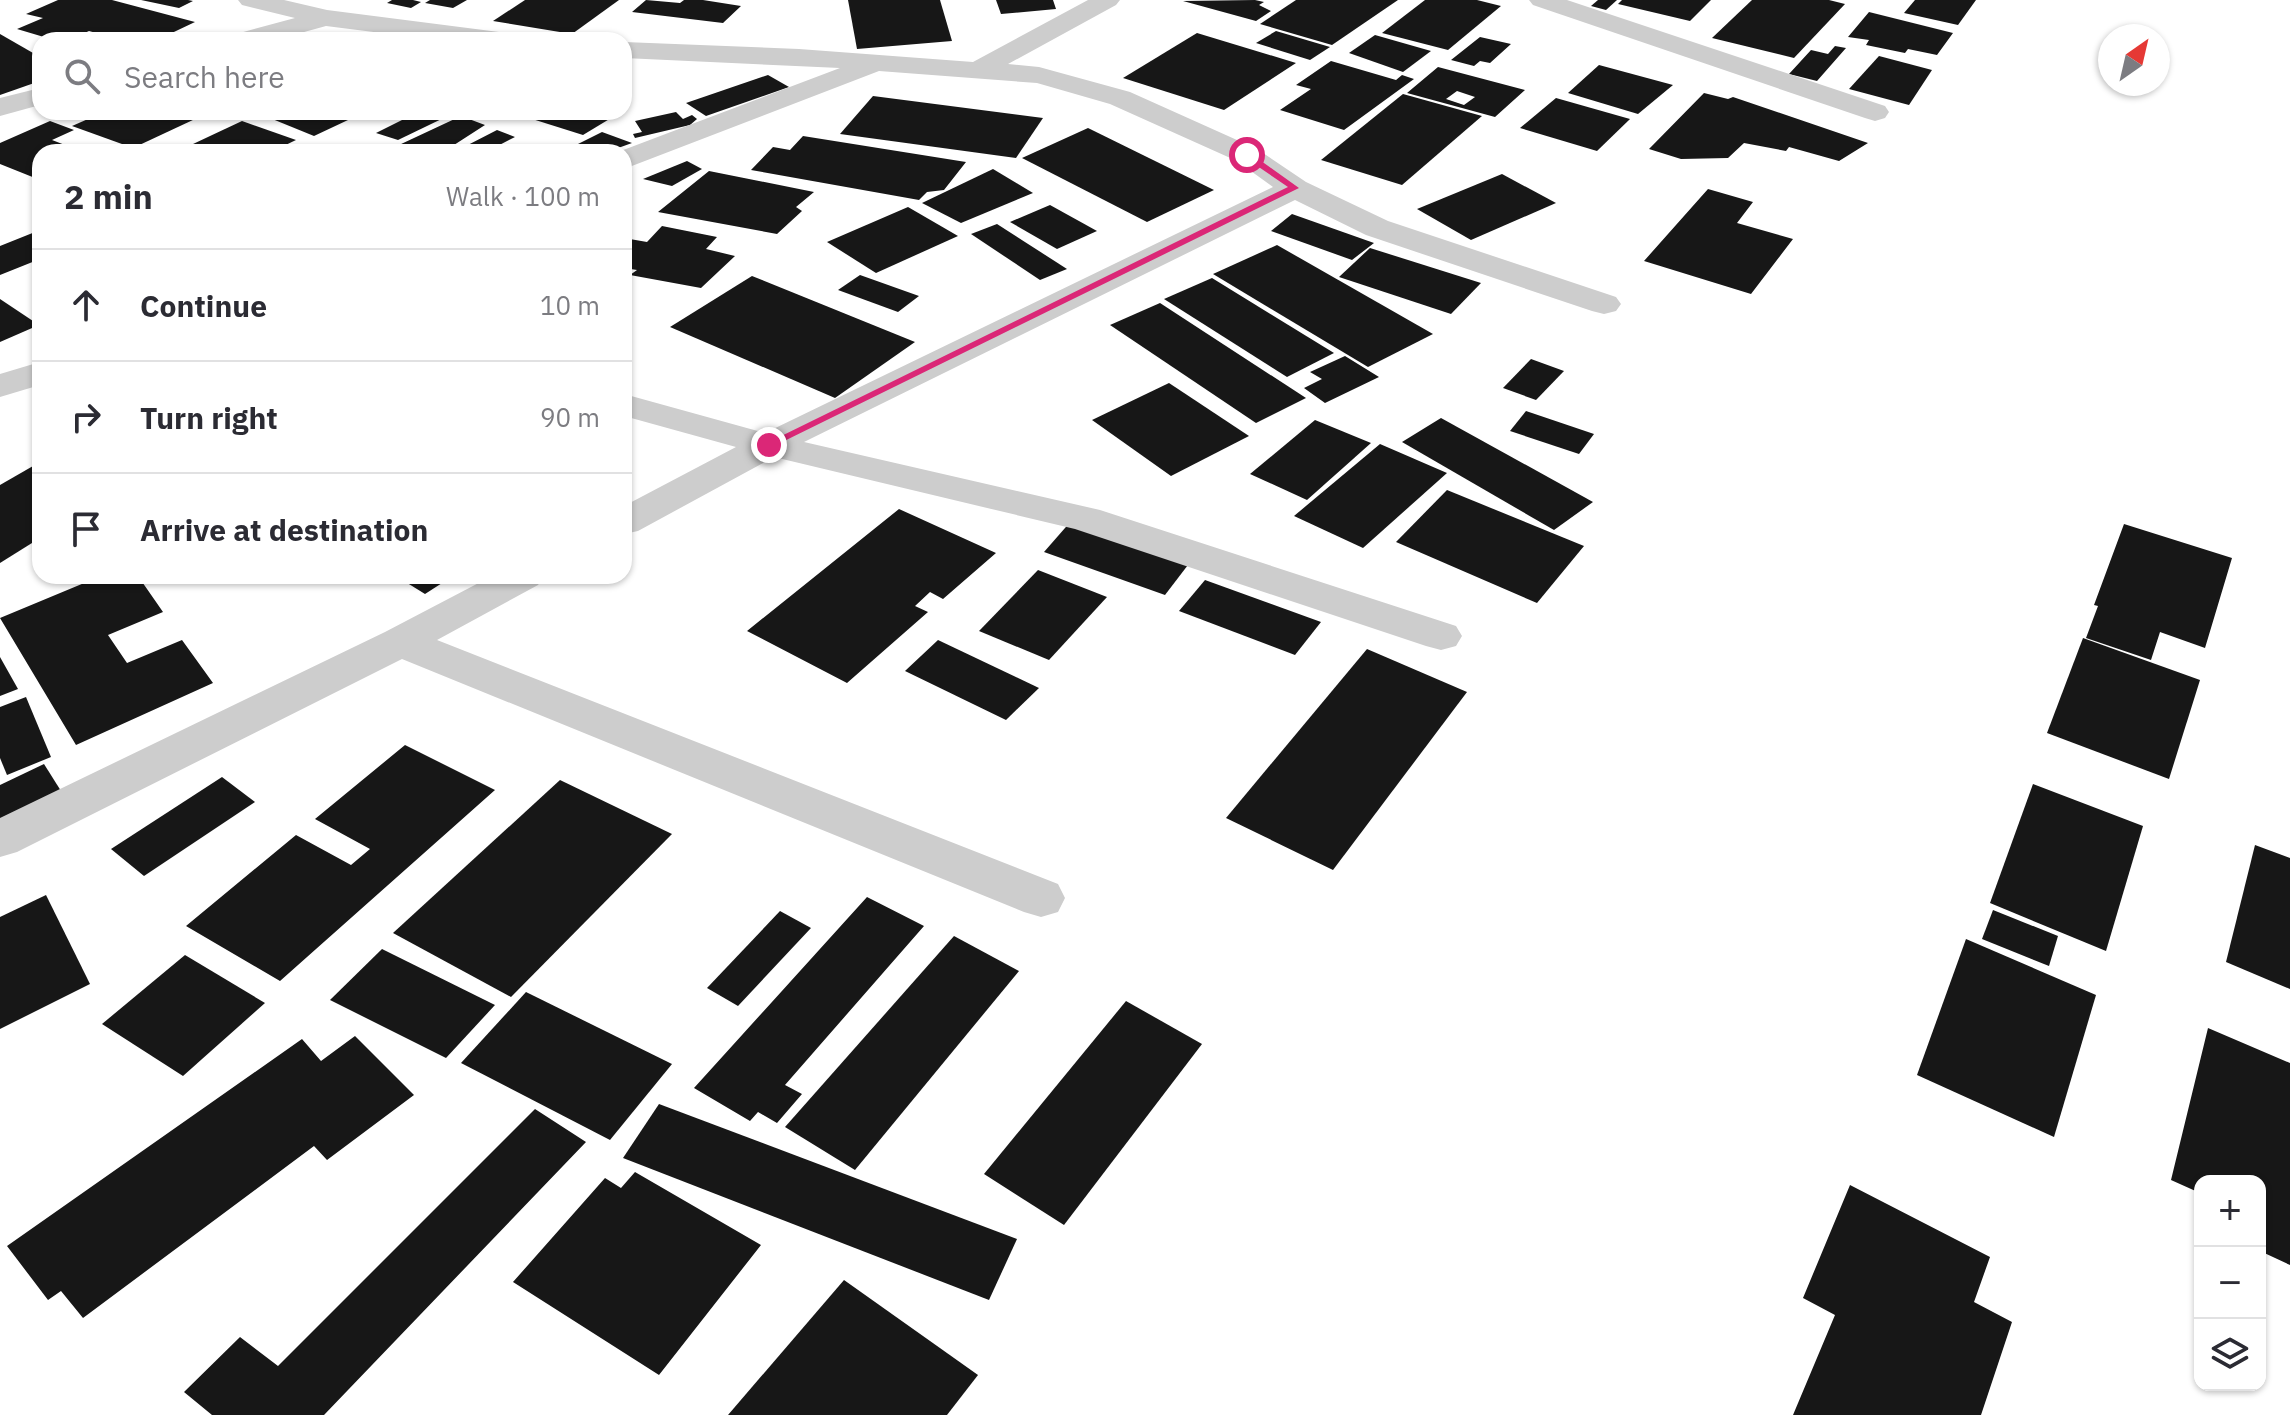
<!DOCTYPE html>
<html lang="en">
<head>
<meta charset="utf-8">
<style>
	:root { --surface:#fff; --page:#f2f2f3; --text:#2b2b33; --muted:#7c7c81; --line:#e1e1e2 }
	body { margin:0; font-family:"IBM Plex Sans",sans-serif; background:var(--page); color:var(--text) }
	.controls { position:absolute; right:24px; bottom:24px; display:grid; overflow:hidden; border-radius:16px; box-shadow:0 2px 6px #0004 }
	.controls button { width:72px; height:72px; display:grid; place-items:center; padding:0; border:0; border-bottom:2px solid var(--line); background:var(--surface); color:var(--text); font:40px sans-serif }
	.compass { position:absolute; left:2098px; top:24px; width:72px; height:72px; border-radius:50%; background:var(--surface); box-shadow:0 2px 6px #0004; rotate:34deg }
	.stop { position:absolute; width:24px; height:24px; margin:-18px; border:6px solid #db2777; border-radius:50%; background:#fff }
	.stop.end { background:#db2777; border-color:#fff; box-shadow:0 2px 8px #0008 }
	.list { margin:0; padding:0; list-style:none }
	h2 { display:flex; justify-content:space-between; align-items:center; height:104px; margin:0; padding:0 32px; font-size:34px }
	h2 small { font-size:26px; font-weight:400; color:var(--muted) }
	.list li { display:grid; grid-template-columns:52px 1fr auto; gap:24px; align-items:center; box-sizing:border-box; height:112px; padding:0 32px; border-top:2px solid var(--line) }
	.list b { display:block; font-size:30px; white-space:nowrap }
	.list em { font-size:26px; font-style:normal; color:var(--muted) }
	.icon { flex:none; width:44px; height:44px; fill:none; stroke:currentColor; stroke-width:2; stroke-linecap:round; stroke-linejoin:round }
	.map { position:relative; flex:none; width:2290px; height:1415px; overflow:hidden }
	.search { position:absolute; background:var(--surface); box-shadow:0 2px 6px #0004; left:32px; top:32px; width:600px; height:88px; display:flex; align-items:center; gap:20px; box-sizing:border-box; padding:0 28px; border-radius:24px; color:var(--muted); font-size:30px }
	.panel { position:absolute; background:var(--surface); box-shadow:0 2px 6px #0004; left:32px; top:144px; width:600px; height:440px; border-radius:24px }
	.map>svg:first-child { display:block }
	.building { fill:#171717; fill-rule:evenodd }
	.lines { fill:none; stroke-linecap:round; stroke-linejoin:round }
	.minor { fill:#cdcdcd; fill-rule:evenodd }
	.route { fill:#db2777 }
</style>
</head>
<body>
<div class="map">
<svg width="2290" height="1415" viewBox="0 0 2290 1415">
	<rect width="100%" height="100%" fill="#fff"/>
	<g class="building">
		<path d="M 58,0 L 112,0 L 195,22 L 157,40 L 121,40 L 89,31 L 69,40 L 54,40 L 17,29 L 43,18 L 26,14 Z"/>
		<path d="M 141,0 L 188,0 L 193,1 L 179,8 Z"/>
		<path d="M 392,0 L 413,0 L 421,2 L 411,8 L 387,3 Z"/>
		<path d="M 430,0 L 467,0 L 453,8 L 425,3 Z"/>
		<path d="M 525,0 L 619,0 L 572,34 L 493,21 Z"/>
		<path d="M 646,0 L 680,3 L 684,0 L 703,0 L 741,6 L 723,23 L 632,12 Z"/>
		<path d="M 848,0 L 940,0 L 952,41 L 857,49 Z"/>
		<path d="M 996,0 L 1053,0 L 1056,9 L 1001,14 Z"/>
		<path d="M 1255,0 L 1264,2 L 1259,5 L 1271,11 L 1256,21 L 1183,1 Z"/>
		<path d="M 1296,0 L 1398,0 L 1332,45 L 1260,24 Z"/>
		<path d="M 1425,0 L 1477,0 L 1501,6 L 1448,50 L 1382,33 Z"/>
		<path d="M 1598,0 L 1617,0 L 1606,10 L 1591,6 Z"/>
		<path d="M 1622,0 L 1711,0 L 1690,21 L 1618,4 Z"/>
		<path d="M 1752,0 L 1829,0 L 1845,4 L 1794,58 L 1712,38 Z"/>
		<path d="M 1915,0 L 1976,0 L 1958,25 L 1904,13 Z"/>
		<path d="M 1869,12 L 1953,33 L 1937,55 L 1908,49 L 1905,53 L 1866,45 L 1869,40 L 1848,37 Z"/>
		<path d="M 1276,31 L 1330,47 L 1310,60 L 1256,43 Z"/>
		<path d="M 1197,33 L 1296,63 L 1224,110 L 1123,78 Z"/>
		<path d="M 0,34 L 40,57 L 40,81 L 0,95 Z"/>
		<path d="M 1375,35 L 1431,51 L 1403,72 L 1349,53 Z"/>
		<path d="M 1480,37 L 1511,44 L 1490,63 L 1480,61 L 1474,66 L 1451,60 Z"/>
		<path d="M 1835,46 L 1846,48 L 1817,81 L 1789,74 L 1811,50 L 1828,54 Z"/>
		<path d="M 1879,56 L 1932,70 L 1909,105 L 1849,89 Z"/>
		<path d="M 1331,61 L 1396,80 L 1402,75 L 1414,79 L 1344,130 L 1280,110 L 1311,89 L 1296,85 Z"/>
		<path d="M 1599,65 L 1673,85 L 1638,114 L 1568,93 Z"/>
		<path d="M 1438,67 L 1525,90 L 1495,117 L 1407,93 ZM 1457,91 L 1475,97 L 1464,105 L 1446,99 Z"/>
		<path d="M 768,75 L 789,87 L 706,116 L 686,103 Z"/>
		<path d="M 1704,93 L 1728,99 L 1733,97 L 1868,143 L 1839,161 L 1789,147 L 1786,151 L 1744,143 L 1728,158 L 1681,159 L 1649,149 Z"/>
		<path d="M 1403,94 L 1482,116 L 1402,185 L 1321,160 Z"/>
		<path d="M 873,96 L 1043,118 L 1016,158 L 840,134 Z"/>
		<path d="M 1556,98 L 1630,119 L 1597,151 L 1520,128 Z"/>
		<path d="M 104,112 L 210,112 L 133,148 L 72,126 Z"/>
		<path d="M 265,112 L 365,112 L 314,136 L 260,114 Z"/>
		<path d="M 418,112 L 456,112 L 398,140 L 376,133 Z"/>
		<path d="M 510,112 L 621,112 L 583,135 Z"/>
		<path d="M 676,112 L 683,119 L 692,115 L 697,119 L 690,125 L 635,138 L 633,134 L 642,132 L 635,121 Z"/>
		<path d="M 461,116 L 485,125 L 454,145 L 462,148 L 497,130 L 515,137 L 486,152 L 417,152 L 399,145 Z"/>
		<path d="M 50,121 L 74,130 L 52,140 L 83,152 L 40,152 L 40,180 L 0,164 L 0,143 Z"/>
		<path d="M 242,121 L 296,140 L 271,152 L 176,152 Z"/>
		<path d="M 1088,128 L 1214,190 L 1147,222 L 1022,158 Z"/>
		<path d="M 602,132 L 632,143 L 607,152 L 583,152 L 572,147 Z"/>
		<path d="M 803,136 L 966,162 L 944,190 L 927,192 L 919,200 L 751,170 L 773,147 L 790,150 Z"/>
		<path d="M 687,161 L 702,169 L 672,186 L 643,179 Z"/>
		<path d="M 993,169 L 1033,193 L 961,223 L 922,203 Z"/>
		<path d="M 709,171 L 814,192 L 796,207 L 802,211 L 777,234 L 658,212 Z"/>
		<path d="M 1502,174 L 1556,203 L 1471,240 L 1417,209 Z"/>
		<path d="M 1708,189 L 1753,202 L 1737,223 L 1793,239 L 1751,294 L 1644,261 Z"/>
		<path d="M 1050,205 L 1097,231 L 1057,249 L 1010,222 Z"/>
		<path d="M 908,207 L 958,236 L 876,273 L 827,242 Z"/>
		<path d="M 1292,214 L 1374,243 L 1352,260 L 1271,231 Z"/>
		<path d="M 997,224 L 1067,269 L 1040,280 L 971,234 Z"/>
		<path d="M 662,226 L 717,237 L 706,249 L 735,256 L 701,288 L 630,275 L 637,270 L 624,268 L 624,238 L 647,242 Z"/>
		<path d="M 40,230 L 40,259 L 0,275 L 0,246 Z"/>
		<path d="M 1277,245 L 1433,334 L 1368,367 L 1213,274 Z"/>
		<path d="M 1370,248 L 1481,283 L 1451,314 L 1339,277 Z"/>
		<path d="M 860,275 L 919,296 L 898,312 L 838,290 Z"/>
		<path d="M 752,276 L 915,342 L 835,398 L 670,327 Z"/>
		<path d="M 1212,278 L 1334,353 L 1287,377 L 1164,299 Z"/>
		<path d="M 0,299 L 39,325 L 0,342 Z"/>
		<path d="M 1160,303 L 1306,398 L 1256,423 L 1110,325 Z"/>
		<path d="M 1345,356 L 1379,377 L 1325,403 L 1304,388 L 1322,379 L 1310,372 Z"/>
		<path d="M 1531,359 L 1564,371 L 1536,400 L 1503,388 Z"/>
		<path d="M 1169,383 L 1249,436 L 1171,476 L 1092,420 Z"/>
		<path d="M 1526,411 L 1594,434 L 1579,454 L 1510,431 Z"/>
		<path d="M 1441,418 L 1593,502 L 1554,530 L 1402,442 Z"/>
		<path d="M 1315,420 L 1371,443 L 1307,500 L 1250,474 Z"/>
		<path d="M 1380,444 L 1447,473 L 1363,548 L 1294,516 Z"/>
		<path d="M 40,462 L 40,538 L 0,563 L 0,485 Z"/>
		<path d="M 1447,490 L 1584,546 L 1537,603 L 1396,542 Z"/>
		<path d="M 899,509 L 996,553 L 943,599 L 930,592 L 915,606 L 928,612 L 847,683 L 747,631 Z"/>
		<path d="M 1072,520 L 1191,561 L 1165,595 L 1044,552 Z"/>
		<path d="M 2124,524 L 2232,558 L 2205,648 L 2160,632 L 2151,660 L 2086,638 L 2098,606 L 2094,605 Z"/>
		<path d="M 1038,570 L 1107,597 L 1049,660 L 979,631 Z"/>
		<path d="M 101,576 L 138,576 L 163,612 L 108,635 L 127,663 L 182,640 L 213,683 L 76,745 L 0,618 Z"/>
		<path d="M 396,576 L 453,576 L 425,594 Z"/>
		<path d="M 1205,580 L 1321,622 L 1295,655 L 1179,611 Z"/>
		<path d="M 2083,638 L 2200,680 L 2169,779 L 2047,733 Z"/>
		<path d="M 938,640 L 1039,688 L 1006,720 L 905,671 Z"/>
		<path d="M 1367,649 L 1467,692 L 1333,870 L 1226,818 Z"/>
		<path d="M 0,657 L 18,689 L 0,696 Z"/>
		<path d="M 26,697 L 51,757 L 7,775 L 0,758 L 0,707 Z"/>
		<path d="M 405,745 L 495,790 L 280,981 L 186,926 L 296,835 L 351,865 L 370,849 L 315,819 Z"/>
		<path d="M 44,764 L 61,791 L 0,820 L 0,785 Z"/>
		<path d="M 222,777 L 255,802 L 144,876 L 111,849 Z"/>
		<path d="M 560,780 L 672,834 L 511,997 L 393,933 Z"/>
		<path d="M 2033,784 L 2143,826 L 2106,951 L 1990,903 Z"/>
		<path d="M 2255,845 L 2290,858 L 2290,989 L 2226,962 Z"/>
		<path d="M 46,895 L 90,984 L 0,1029 L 0,917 Z"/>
		<path d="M 867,897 L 924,926 L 785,1085 L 802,1094 L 777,1123 L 758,1112 L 750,1121 L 694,1088 Z"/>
		<path d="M 1993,910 L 2058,936 L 2049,966 L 1982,939 Z"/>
		<path d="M 780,911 L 811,928 L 738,1006 L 707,988 Z"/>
		<path d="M 954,936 L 1019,971 L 855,1170 L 785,1127 Z"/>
		<path d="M 1966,939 L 2096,995 L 2054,1137 L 1917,1075 Z"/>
		<path d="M 382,949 L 495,1005 L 446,1058 L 330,1000 Z"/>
		<path d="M 185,955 L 265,1003 L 183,1076 L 102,1024 Z"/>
		<path d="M 526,992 L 672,1064 L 610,1140 L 461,1063 Z"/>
		<path d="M 1126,1001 L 1202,1044 L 1064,1225 L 984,1174 Z"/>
		<path d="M 2208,1028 L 2290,1063 L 2290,1265 L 2260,1251 L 2260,1181 L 2200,1181 L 2200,1193 L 2171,1180 Z"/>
		<path d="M 355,1036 L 414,1095 L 327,1160 L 314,1146 L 83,1318 L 61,1291 L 48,1300 L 7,1246 L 302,1039 L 321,1061 Z"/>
		<path d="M 659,1104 L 1017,1239 L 989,1300 L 623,1158 Z"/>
		<path d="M 535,1109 L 586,1142 L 324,1415 L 212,1415 L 184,1392 L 240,1337 L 278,1366 Z"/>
		<path d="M 635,1172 L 761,1245 L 659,1375 L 513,1282 L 605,1178 L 621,1188 Z"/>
		<path d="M 1850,1185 L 1990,1257 L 1974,1302 L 2012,1322 L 1981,1415 L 1793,1415 L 1835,1315 L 1803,1298 Z"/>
		<path d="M 844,1280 L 978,1375 L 947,1415 L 728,1415 Z"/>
	</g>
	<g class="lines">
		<g class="minor">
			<path d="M 238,0 L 284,0 L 327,10 L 499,32 L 508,34 L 512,40 L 437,40 L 326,26 L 275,40 L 232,40 L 236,34 L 295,18 L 242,5 Z"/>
			<path d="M 1088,0 L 1120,0 L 1116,5 L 1008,64 L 1039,67 L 1130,92 L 1257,149 L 1306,182 L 1388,221 L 1616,297 L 1621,304 L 1616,311 L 1604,314 L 1592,311 L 1366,235 L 1295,200 L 804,442 L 1100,510 L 1456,626 L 1462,636 L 1456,646 L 1441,650 L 1426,646 L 1075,529 L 774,457 L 638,531 L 624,534 L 624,506 L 736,447 L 624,416 L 624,394 L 765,433 L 1273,187 L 1237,161 L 1110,104 L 1037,83 L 879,71 L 624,169 L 624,152 L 618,152 L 840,68 L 624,58 L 624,42 L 799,49 L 973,62 Z"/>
			<path d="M 1529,0 L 1567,0 L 1885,106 L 1889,112 L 1885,118 L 1875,121 L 1865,118 L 1533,5 Z"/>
			<path d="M 40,88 L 40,105 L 0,116 L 0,98 Z"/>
			<path d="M 40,362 L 40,385 L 0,397 L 0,374 Z"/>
			<path d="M 492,576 L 544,576 L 538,585 L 437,640 L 1058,884 L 1065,898 L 1058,912 L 1041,917 L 1024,912 L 402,659 L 17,852 L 0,857 L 0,818 L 385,632 Z"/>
		</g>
	</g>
	<path class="route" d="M 1244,153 L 1250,153 L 1299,188 L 772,447 L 763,445 L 1288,187 L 1244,157 Z"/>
</svg>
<div class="controls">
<button>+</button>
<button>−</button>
<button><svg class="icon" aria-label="layers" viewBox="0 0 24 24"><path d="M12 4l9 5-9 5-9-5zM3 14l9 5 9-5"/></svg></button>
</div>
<svg class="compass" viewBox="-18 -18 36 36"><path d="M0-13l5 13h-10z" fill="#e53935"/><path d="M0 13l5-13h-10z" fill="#7c7c81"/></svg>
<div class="stop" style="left:1247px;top:155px"></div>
<div class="stop end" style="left:769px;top:445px"></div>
<div class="search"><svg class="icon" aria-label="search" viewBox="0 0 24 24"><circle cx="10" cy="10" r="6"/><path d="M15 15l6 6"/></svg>Search here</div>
<section class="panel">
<h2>2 min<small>Walk · 100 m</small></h2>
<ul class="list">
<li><svg class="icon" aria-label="ahead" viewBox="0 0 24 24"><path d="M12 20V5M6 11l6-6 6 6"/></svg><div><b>Continue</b></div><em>10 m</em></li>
<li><svg class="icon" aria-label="right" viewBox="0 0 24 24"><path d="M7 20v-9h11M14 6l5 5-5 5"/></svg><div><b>Turn right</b></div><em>90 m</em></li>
<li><svg class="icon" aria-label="arrive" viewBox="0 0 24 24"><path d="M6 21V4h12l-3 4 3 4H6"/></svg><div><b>Arrive at destination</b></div></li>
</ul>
</section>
</div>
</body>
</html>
